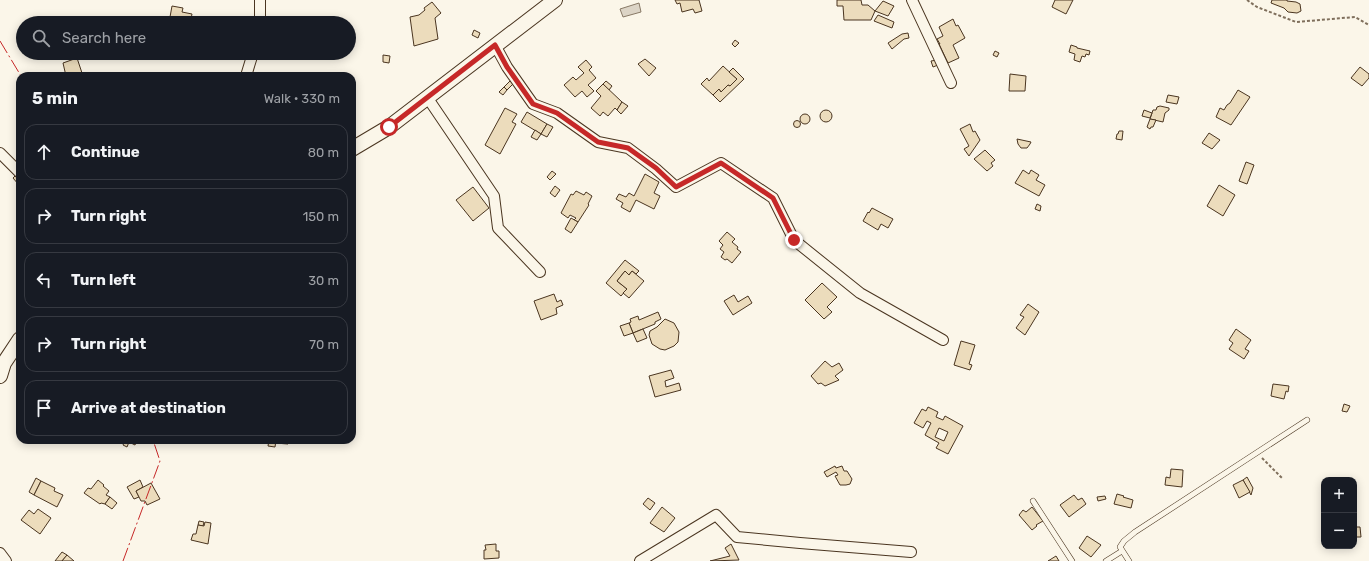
<!DOCTYPE html>
<html lang="en">
<head>
<meta charset="utf-8">
<style>
	:root { --surface:#171b24; --page:#242831; --text:#f1f3f6; --muted:#9ea1a6; --line:#363941 }
	body { margin:0; font-family:Rubik,sans-serif; background:var(--page); color:var(--text) }
	.controls { position:absolute; right:12px; bottom:12px; display:grid; overflow:hidden; border-radius:8px; box-shadow:0 2px 10px #0003 }
	.controls button { width:36px; height:36px; display:grid; place-items:center; padding:0; border:0; border-bottom:1px solid var(--line); background:var(--surface); color:var(--text); font:20px sans-serif }
	.stop { position:absolute; width:12px; height:12px; margin:-9px; border:3px solid #c62828; border-radius:50%; background:#fff }
	.stop.end { background:#c62828; border-color:#fff; box-shadow:0 1px 4px #0008 }
	.list { margin:0; padding:0; list-style:none }
	h2 { display:flex; justify-content:space-between; align-items:center; height:52px; margin:0; padding:0 16px; font-size:17px }
	h2 small { font-size:13px; font-weight:400; color:var(--muted) }
	.list li { display:grid; grid-template-columns:26px 1fr auto; gap:12px; align-items:center; box-sizing:border-box; height:56px; margin:0 8px 8px; padding:0 8px; border:1px solid var(--line); border-radius:12px }
	.list b { display:block; font-size:15px; white-space:nowrap }
	.list em { font-size:13px; font-style:normal; color:var(--muted) }
	.icon { flex:none; width:22px; height:22px; fill:none; stroke:currentColor; stroke-width:2; stroke-linecap:round; stroke-linejoin:round }
	.map { position:relative; flex:none; width:1369px; height:561px; overflow:hidden }
	.search { position:absolute; background:var(--surface); box-shadow:0 2px 10px #0003; left:16px; top:16px; width:340px; height:44px; display:flex; align-items:center; gap:10px; box-sizing:border-box; padding:0 14px; border-radius:22px; color:var(--muted); font-size:15px }
	.panel { position:absolute; background:var(--surface); box-shadow:0 2px 10px #0003; left:16px; top:72px; width:340px; height:372px; border-radius:12px }
	.map>svg:first-child { display:block }
	.water { fill:#dcd4c6; stroke:#887966 }
	.building { fill:#ecdcbc; stroke:#4a3520; fill-rule:evenodd }
	.lines { fill:none; stroke-linecap:round; stroke-linejoin:round }
	.service-casing { stroke:#4a3520; stroke-width:6 }
	.minor-casing { stroke:#4a3520; stroke-width:12 }
	.secondary-casing { stroke:#4a3520; stroke-width:16 }
	.path { stroke:#7f6f5c; stroke-width:2; stroke-dasharray:3 2; stroke-linecap:butt }
	.service { stroke:#fbf6e9; stroke-width:5 }
	.minor { stroke:#fbf6e9; stroke-width:10 }
	.secondary { stroke:#fbf6e9; stroke-width:14 }
	.power { stroke:#c62828; stroke-width:1; stroke-dasharray:14 3 2 3; stroke-linecap:butt }
	.route { stroke:#c62828; stroke-width:5 }
</style>
</head>
<body>
<div class="map">
<svg width="1369" height="561" viewBox="0 0 1369 561">
	<rect width="100%" height="100%" fill="#fbf6e9"/>
	<path class="water" d="M 639,3 L 641,12 L 623,17 L 620,9 Z"/>
	<g class="building">
		<path d="M 675,0 L 699,0 L 702,11 L 695,13 L 693,9 L 682,12 L 680,3 L 677,4 Z"/>
		<path d="M 837,0 L 861,0 L 862,5 L 868,5 L 875,11 L 871,20 L 844,20 L 843,6 L 837,6 Z"/>
		<path d="M 1055,0 L 1073,0 L 1066,14 L 1052,7 Z"/>
		<path d="M 1272,0 L 1287,0 L 1287,1 L 1296,2 L 1300,4 L 1301,11 L 1297,13 L 1288,12 L 1284,8 L 1271,3 Z"/>
		<path d="M 883,1 L 894,6 L 888,16 L 875,11 Z"/>
		<path d="M 432,2 L 441,13 L 435,18 L 438,39 L 414,46 L 410,17 L 419,15 L 425,10 L 424,8 Z"/>
		<path d="M 172,6 L 183,8 L 182,12 L 192,14 L 190,23 L 171,23 L 173,17 L 170,17 Z"/>
		<path d="M 878,15 L 894,22 L 892,28 L 874,21 Z"/>
		<path d="M 953,19 L 956,26 L 958,25 L 965,38 L 953,45 L 959,58 L 948,63 L 939,44 L 940,44 L 937,39 L 943,36 L 939,27 Z"/>
		<path d="M 474,30 L 480,33 L 478,38 L 472,35 Z"/>
		<path d="M 908,33 L 909,38 L 904,39 L 892,49 L 888,43 L 902,34 Z"/>
		<path d="M 735,40 L 739,43 L 735,47 L 732,44 Z"/>
		<path d="M 1071,45 L 1077,47 L 1077,48 L 1090,51 L 1089,55 L 1086,54 L 1085,57 L 1082,56 L 1080,62 L 1074,60 L 1075,54 L 1069,52 Z"/>
		<path d="M 995,51 L 999,53 L 997,57 L 993,55 Z"/>
		<path d="M 383,55 L 390,56 L 389,63 L 383,62 Z"/>
		<path d="M 77,58 L 83,76 L 66,76 L 63,63 Z"/>
		<path d="M 645,59 L 656,68 L 649,76 L 638,64 Z"/>
		<path d="M 586,60 L 592,67 L 589,70 L 596,78 L 588,85 L 594,91 L 587,97 L 582,91 L 575,97 L 564,85 L 573,77 L 576,80 L 584,73 L 578,67 Z"/>
		<path d="M 937,60 L 938,65 L 933,67 L 931,61 Z"/>
		<path d="M 723,66 L 737,79 L 730,86 L 728,85 L 721,92 L 719,89 L 713,95 L 701,84 L 707,78 L 709,81 Z"/>
		<path d="M 1360,67 L 1369,74 L 1369,78 L 1362,86 L 1351,78 Z"/>
		<path d="M 733,68 L 744,79 L 720,102 L 713,95 L 719,89 L 721,92 L 728,85 L 730,86 L 737,79 L 729,72 Z"/>
		<path d="M 1010,74 L 1026,76 L 1025,91 L 1009,91 Z"/>
		<path d="M 510,81 L 513,84 L 507,90 L 504,87 Z"/>
		<path d="M 606,81 L 612,86 L 609,90 L 603,84 Z"/>
		<path d="M 603,84 L 622,102 L 617,110 L 615,108 L 608,116 L 603,112 L 600,116 L 591,108 L 601,96 L 596,91 Z"/>
		<path d="M 504,87 L 507,90 L 503,95 L 499,92 Z"/>
		<path d="M 1238,90 L 1250,97 L 1231,125 L 1216,117 L 1220,108 L 1224,110 L 1227,105 L 1230,103 Z"/>
		<path d="M 1168,95 L 1179,97 L 1177,104 L 1166,102 Z"/>
		<path d="M 622,102 L 628,106 L 621,114 L 617,110 Z"/>
		<path d="M 1160,106 L 1169,108 L 1169,110 L 1165,113 L 1163,122 L 1150,119 L 1153,110 L 1156,110 L 1157,107 Z"/>
		<path d="M 505,108 L 517,114 L 512,122 L 516,124 L 500,154 L 485,145 Z"/>
		<path d="M 1144,110 L 1152,113 L 1150,118 L 1142,116 Z"/>
		<circle cx="826" cy="116" r="6"/>
		<path d="M 527,112 L 547,124 L 541,134 L 521,122 Z"/>
		<circle cx="805" cy="119" r="5"/>
		<path d="M 1150,119 L 1156,120 L 1153,127 L 1151,127 L 1150,129 L 1147,127 Z"/>
		<circle cx="797" cy="124" r="3.5"/>
		<path d="M 547,124 L 553,127 L 547,137 L 541,134 Z"/>
		<path d="M 970,124 L 973,132 L 975,131 L 980,140 L 969,156 L 964,149 L 969,146 L 960,129 Z"/>
		<path d="M 535,130 L 541,134 L 537,140 L 531,137 Z"/>
		<path d="M 1119,131 L 1123,131 L 1122,140 L 1116,139 L 1117,134 L 1118,134 Z"/>
		<path d="M 1209,133 L 1220,140 L 1212,149 L 1202,143 Z"/>
		<path d="M 1017,139 L 1031,142 L 1030,144 L 1027,148 L 1021,148 L 1018,144 Z"/>
		<path d="M 985,150 L 995,160 L 991,163 L 993,166 L 987,171 L 974,159 Z"/>
		<path d="M 1246,162 L 1254,165 L 1247,184 L 1239,181 Z"/>
		<path d="M 1023,170 L 1029,174 L 1031,170 L 1039,175 L 1036,180 L 1045,185 L 1039,196 L 1015,183 Z"/>
		<path d="M 552,171 L 556,174 L 550,180 L 547,177 Z"/>
		<path d="M 18,173 L 20,175 L 19,185 L 13,178 Z"/>
		<path d="M 645,174 L 659,182 L 654,193 L 660,196 L 654,209 L 636,200 L 630,212 L 621,207 L 623,203 L 616,199 L 619,194 L 626,197 L 629,193 L 634,196 Z"/>
		<path d="M 1219,185 L 1235,195 L 1223,216 L 1207,206 Z"/>
		<path d="M 555,186 L 560,190 L 555,197 L 550,193 Z"/>
		<path d="M 473,187 L 489,208 L 473,221 L 456,200 Z"/>
		<path d="M 576,191 L 584,195 L 586,192 L 592,196 L 588,204 L 589,205 L 578,222 L 574,220 L 576,218 L 570,215 L 568,218 L 561,213 L 571,194 L 573,195 Z"/>
		<path d="M 1037,204 L 1041,206 L 1040,211 L 1035,209 Z"/>
		<path d="M 872,208 L 893,219 L 888,228 L 881,224 L 878,230 L 863,221 L 868,212 L 869,213 Z"/>
		<path d="M 571,218 L 578,222 L 571,233 L 565,229 Z"/>
		<path d="M 727,232 L 735,239 L 732,242 L 738,247 L 737,249 L 741,252 L 732,263 L 727,259 L 725,260 L 721,257 L 724,252 L 720,249 L 723,245 L 719,241 Z"/>
		<path d="M 625,260 L 639,271 L 636,274 L 632,271 L 629,275 L 625,271 L 617,281 L 627,289 L 621,296 L 606,283 Z"/>
		<path d="M 625,271 L 629,275 L 632,271 L 644,281 L 629,298 L 623,293 L 627,289 L 617,281 Z"/>
		<path d="M 822,283 L 837,297 L 827,307 L 832,312 L 824,319 L 805,300 Z"/>
		<path d="M 554,294 L 557,302 L 561,300 L 563,305 L 556,308 L 557,314 L 541,320 L 534,301 Z"/>
		<path d="M 734,295 L 738,302 L 748,296 L 752,303 L 733,315 L 724,301 Z"/>
		<path d="M 1028,304 L 1039,312 L 1025,335 L 1016,328 L 1024,317 L 1020,315 Z"/>
		<path d="M 658,312 L 661,319 L 655,322 L 655,324 L 633,333 L 629,323 L 631,322 L 630,319 L 638,316 L 639,320 Z"/>
		<path d="M 665,319 L 674,323 L 679,332 L 678,342 L 674,346 L 665,350 L 660,349 L 652,344 L 649,335 L 650,331 L 657,327 Z"/>
		<path d="M 629,323 L 633,333 L 624,336 L 620,326 Z"/>
		<path d="M 643,329 L 647,338 L 637,342 L 633,333 Z"/>
		<path d="M 1236,329 L 1251,340 L 1245,349 L 1249,351 L 1244,359 L 1229,349 L 1233,343 L 1229,340 Z"/>
		<path d="M 961,341 L 975,345 L 969,364 L 972,365 L 970,370 L 954,365 Z"/>
		<path d="M 825,361 L 832,367 L 839,363 L 843,370 L 835,376 L 839,380 L 825,386 L 821,383 L 818,384 L 811,376 Z"/>
		<path d="M 671,370 L 674,378 L 665,381 L 666,387 L 679,383 L 681,390 L 655,397 L 649,376 Z"/>
		<path d="M 1273,384 L 1289,386 L 1288,392 L 1286,391 L 1284,399 L 1271,396 Z"/>
		<path d="M 1344,404 L 1350,406 L 1347,412 L 1342,411 Z"/>
		<path d="M 928,407 L 938,412 L 936,417 L 943,420 L 945,416 L 963,426 L 948,454 L 936,448 L 939,443 L 925,435 L 931,423 L 927,421 L 923,428 L 914,423 L 922,409 L 926,411 ZM 939,428 L 948,432 L 944,441 L 935,437 Z"/>
		<path d="M 125,440 L 137,440 L 135,445 L 129,442 L 127,447 L 123,445 Z"/>
		<path d="M 269,440 L 276,440 L 275,447 L 268,446 Z"/>
		<path d="M 276,440 L 288,440 L 288,444 L 275,443 Z"/>
		<path d="M 835,466 L 836,468 L 842,466 L 844,471 L 847,471 L 852,479 L 850,484 L 846,485 L 840,485 L 835,476 L 838,475 L 836,472 L 827,477 L 824,472 Z"/>
		<path d="M 1171,469 L 1183,470 L 1182,487 L 1165,485 L 1166,477 L 1170,478 Z"/>
		<path d="M 1247,477 L 1253,488 L 1251,495 L 1243,480 Z"/>
		<path d="M 36,478 L 41,481 L 34,495 L 29,492 Z"/>
		<path d="M 98,480 L 104,485 L 103,486 L 109,491 L 106,495 L 110,497 L 105,504 L 101,503 L 100,504 L 84,493 L 88,488 L 91,489 Z"/>
		<path d="M 140,480 L 143,487 L 136,491 L 139,497 L 134,499 L 127,487 Z"/>
		<path d="M 1243,480 L 1250,492 L 1239,498 L 1233,485 Z"/>
		<path d="M 41,481 L 55,488 L 54,491 L 63,495 L 57,507 L 34,495 Z"/>
		<path d="M 151,483 L 160,499 L 147,505 L 145,501 L 141,501 L 136,491 Z"/>
		<path d="M 1117,494 L 1124,496 L 1123,497 L 1133,500 L 1131,508 L 1114,504 Z"/>
		<path d="M 1074,495 L 1078,500 L 1082,498 L 1086,504 L 1069,517 L 1060,505 Z"/>
		<path d="M 1105,496 L 1106,499 L 1098,501 L 1097,497 Z"/>
		<path d="M 110,497 L 117,503 L 112,509 L 105,504 Z"/>
		<path d="M 648,498 L 655,503 L 650,510 L 643,504 Z"/>
		<path d="M 662,507 L 675,518 L 664,532 L 650,523 Z"/>
		<path d="M 1032,507 L 1043,521 L 1036,525 L 1037,526 L 1032,530 L 1019,515 L 1023,510 L 1026,512 Z"/>
		<path d="M 38,509 L 51,518 L 40,534 L 21,520 L 29,510 L 34,514 Z"/>
		<path d="M 199,521 L 204,522 L 203,526 L 198,525 Z"/>
		<path d="M 205,522 L 211,523 L 208,544 L 191,540 L 193,534 L 196,534 L 198,525 L 204,526 Z"/>
		<path d="M 1355,527 L 1360,527 L 1361,537 L 1355,537 Z"/>
		<path d="M 1087,536 L 1101,545 L 1091,557 L 1079,548 Z"/>
		<path d="M 496,544 L 496,551 L 499,551 L 499,558 L 484,559 L 484,550 L 486,550 L 485,545 Z"/>
		<path d="M 731,544 L 739,560 L 710,561 L 730,556 L 725,548 Z"/>
		<path d="M 62,552 L 67,555 L 62,561 L 55,561 Z"/>
		<path d="M 67,555 L 74,561 L 62,561 Z"/>
		<path d="M 1056,556 L 1059,561 L 1048,561 Z"/>
	</g>
	<g class="lines">
		<defs>
			<g id="service">
				<path d="M 1033,501 L 1072,561"/>
				<path d="M 1106,561 L 1122,551"/>
				<path d="M 1129,561 L 1120,547 L 1124,541 L 1135,532 L 1307,420"/>
			</g>
			<g id="minor">
				<path d="M 912,0 L 951,83"/>
				<path d="M 260,23 L 260,0"/>
				<path d="M 495,45 L 507,67 L 533,104 L 557,113 L 598,142 L 628,148 L 656,169 L 676,187 L 721,163 L 773,198 L 794,240 L 860,293 L 943,340"/>
				<path d="M 246,76 L 253,53"/>
				<path d="M 427,97 L 494,196 L 498,228 L 540,272"/>
				<path d="M 0,153 L 20,173"/>
				<path d="M 0,553 L 6,561"/>
				<path d="M 640,561 L 716,515 L 737,537 L 800,543 L 911,552"/>
			</g>
			<g id="secondary">
				<path d="M 352,149 L 389,127 L 555,0"/>
				<path d="M 0,376 L 4,363 L 20,339"/>
			</g>
		</defs>
		<use href="#service" class="service-casing"/>
		<use href="#minor" class="minor-casing"/>
		<use href="#secondary" class="secondary-casing"/>
		<g class="path">
			<path d="M 1247,0 L 1257,7 L 1296,22 L 1355,17 L 1369,25"/>
			<path d="M 1262,458 L 1282,478"/>
		</g>
		<use href="#service" class="service"/>
		<use href="#minor" class="minor"/>
		<use href="#secondary" class="secondary"/>
		<g class="power">
			<path d="M 0,41 L 21,76"/>
			<path d="M 123,561 L 160,461 L 153,440"/>
		</g>
	</g>
	<g class="lines">
		<path class="route" d="M 389,127 L 495,45 L 507,67 L 533,104 L 557,113 L 598,142 L 628,148 L 656,168 L 676,187 L 721,163 L 773,198 L 794,240"/>
	</g>
</svg>
<div class="controls">
<button>+</button>
<button>−</button>
</div>
<div class="stop" style="left:389px;top:127px"></div>
<div class="stop end" style="left:794px;top:240px"></div>
<div class="search"><svg class="icon" aria-label="search" viewBox="0 0 24 24"><circle cx="10" cy="10" r="6"/><path d="M15 15l6 6"/></svg>Search here</div>
<section class="panel">
<h2>5 min<small>Walk · 330 m</small></h2>
<ul class="list">
<li><svg class="icon" aria-label="ahead" viewBox="0 0 24 24"><path d="M12 20V5M6 11l6-6 6 6"/></svg><div><b>Continue</b></div><em>80 m</em></li>
<li><svg class="icon" aria-label="right" viewBox="0 0 24 24"><path d="M7 20v-9h11M14 6l5 5-5 5"/></svg><div><b>Turn right</b></div><em>150 m</em></li>
<li><svg class="icon" aria-label="left" viewBox="0 0 24 24"><path d="M17 20v-9H6M10 6l-5 5 5 5"/></svg><div><b>Turn left</b></div><em>30 m</em></li>
<li><svg class="icon" aria-label="right" viewBox="0 0 24 24"><path d="M7 20v-9h11M14 6l5 5-5 5"/></svg><div><b>Turn right</b></div><em>70 m</em></li>
<li><svg class="icon" aria-label="arrive" viewBox="0 0 24 24"><path d="M6 21V4h12l-3 4 3 4H6"/></svg><div><b>Arrive at destination</b></div></li>
</ul>
</section>
</div>
</body>
</html>
